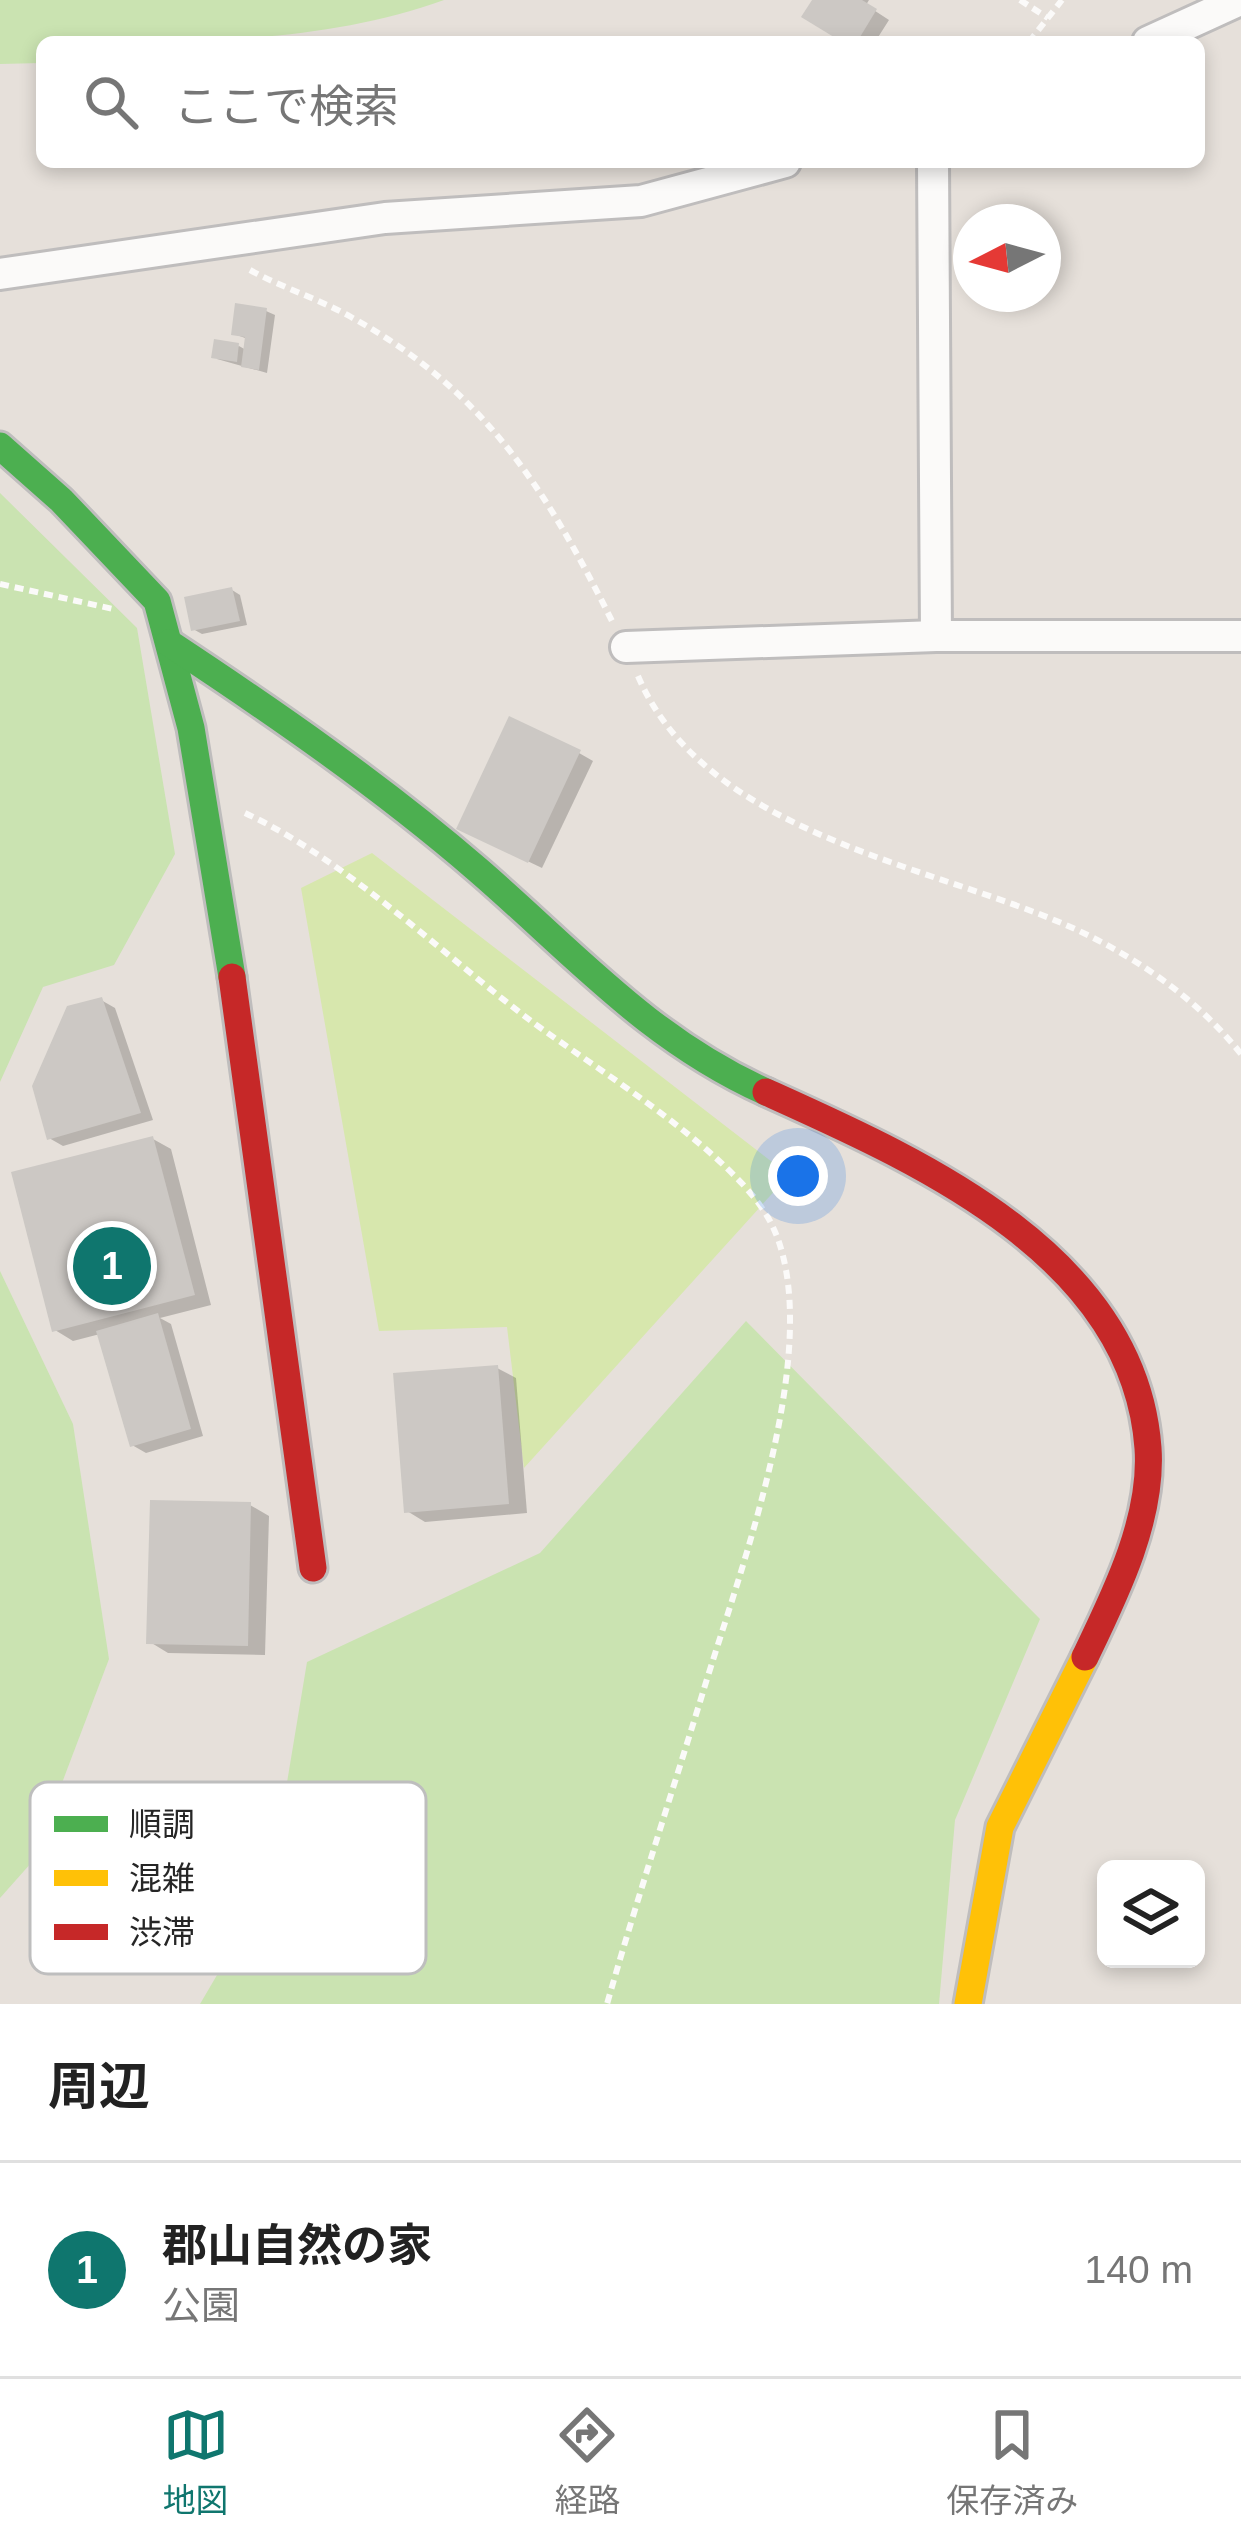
<!DOCTYPE html>
<html lang="ja">
<head>
<meta charset="utf-8">
<style>
	:root { --surface:#fff; --page:#f6f6f6; --text:#222; --muted:#767676; --line:#e0e0e0; --accent:#0f766e }
	body { margin:0; font-family:Helvetica,"Noto Sans JP",sans-serif; background:var(--page); color:var(--text) }
	.controls { position:absolute; right:36px; bottom:36px; display:grid; overflow:hidden; border-radius:18px; box-shadow:0 6px 18px #0003 }
	.controls button { width:108px; height:108px; display:grid; place-items:center; padding:0; border:0; border-bottom:3px solid var(--line); background:var(--surface); color:var(--text); font:60px sans-serif }
	.compass { position:absolute; left:953px; top:204px; width:108px; height:108px; border-radius:50%; background:var(--surface); box-shadow:0 6px 18px #0003; rotate:264deg }
	.you { position:absolute; left:798px; top:1176px; width:42px; height:42px; margin:-30px; border:9px solid #fff; border-radius:50%; background:#1a73e8; box-shadow:0 0 0 18px #1a73e833 }
	.badge { display:grid; place-items:center; width:78px; height:78px; border-radius:50%; background:var(--accent); color:#fff; font-size:39px; font-weight:700 }
	.pin { position:absolute; translate:-50% -50%; border:6px solid #fff; box-shadow:0 3px 12px #0006 }
	.list { margin:0; padding:0; list-style:none }
	h2 { display:flex; justify-content:space-between; align-items:center; height:156px; margin:0; padding:0 48px; font-size:51px }
	h2 small { font-size:39px; font-weight:400; color:var(--muted) }
	.list li { display:grid; grid-template-columns:78px 1fr auto; gap:36px; align-items:center; box-sizing:border-box; height:216px; padding:0 48px; border-top:3px solid var(--line) }
	.list b { display:block; font-size:45px; white-space:nowrap }
	.list p { margin:0; font-size:39px; white-space:nowrap; color:var(--muted) }
	.list em { font-size:39px; font-style:normal; color:var(--muted) }
	.icon { flex:none; width:66px; height:66px; fill:none; stroke:currentColor; stroke-width:2; stroke-linecap:round; stroke-linejoin:round }
	.map { position:relative; flex:none; width:1241px; height:2004px; overflow:hidden }
	.search { position:absolute; background:var(--surface); box-shadow:0 6px 18px #0003; left:36px; right:36px; top:36px; height:132px; display:flex; align-items:center; gap:30px; box-sizing:border-box; padding:0 42px; border-radius:18px; color:var(--muted); font-size:45px }
	.sheet { height:372px; background:var(--surface) }
	nav { display:flex; justify-content:space-around; align-items:center; box-sizing:border-box; height:168px; border-top:3px solid var(--line); background:var(--surface); font-size:33px; color:var(--muted) }
	nav a { display:grid; justify-items:center; gap:6px }
	nav .on { color:var(--accent) }
	.map>svg:first-child { display:block }
	.green { fill:#cae3b1 }
	.pitch { fill:#d7e7ad }
	.shadow { fill:#0003 }
	.building { fill:#ccc8c4 }
	.lines { fill:none; stroke-linecap:round; stroke-linejoin:round }
	.street-casing { stroke:#bfbdbd; stroke-width:36 }
	.fast-casing { stroke:#bfbdbd; stroke-width:33 }
	.slow-casing { stroke:#bfbdbd; stroke-width:33 }
	.jam-casing { stroke:#bfbdbd; stroke-width:33 }
	.path { stroke:#fbfaf9; stroke-width:6; stroke-dasharray:9 6; stroke-linecap:butt }
	.street { stroke:#fbfaf9; stroke-width:30 }
	.fast { stroke:#4caf50; stroke-width:27 }
	.slow { stroke:#ffc107; stroke-width:27 }
	.jam { stroke:#c62828; stroke-width:27 }
	.key { fill:#fff; stroke:#bebebe; stroke-width:3 }
	.key-label { font-size:33px; fill:#262626 }
</style>
</head>
<body>
<div class="map">
<svg width="1241" height="2004" viewBox="0 0 1241 2004">
	<rect width="100%" height="100%" fill="#e6e0da"/>
	<g class="green">
		<path d="M 0,0 L 444,0 C 316,46 176,42 42,42 L 42,63 L 0,64 Z"/>
		<path d="M 0,493 L 137,628 L 175,854 L 114,965 L 43,987 L 0,1082 Z"/>
		<path d="M 0,1271 L 73,1424 L 109,1659 L 32,1862 L 0,1898 Z"/>
		<path d="M 746,1321 L 1040,1619 L 955,1820 L 939,2004 L 200,2004 L 270,1885 L 307,1662 L 540,1553 Z"/>
	</g>
	<path class="pitch" d="M 372,853 L 789,1175 L 524,1468 L 507,1327 L 379,1331 L 301,888 Z"/>
	<g class="shadow">
		<path d="M 815,0 L 869,0 L 866,5 L 889,20 L 875,42 L 847,42 Z"/>
		<path d="M 266,311 L 275,315 L 267,373 L 217,359 L 239,346 L 246,350 L 248,339 L 234,334 Z"/>
		<path d="M 232,590 L 240,595 L 247,625 L 202,634 L 193,629 Z"/>
		<path d="M 579,753 L 593,761 L 542,868 L 473,835 Z"/>
		<path d="M 101,1000 L 115,1008 L 153,1120 L 63,1146 L 49,1138 Z"/>
		<path d="M 153,1139 L 171,1149 L 211,1305 L 160,1318 L 171,1324 L 203,1436 L 146,1453 L 132,1445 L 100,1334 L 73,1341 L 55,1330 Z"/>
		<path d="M 497,1368 L 516,1378 L 527,1513 L 425,1522 L 407,1511 Z"/>
		<path d="M 250,1505 L 269,1516 L 265,1655 L 168,1653 L 150,1642 Z"/>
	</g>
	<g class="building">
		<path d="M 812,0 L 862,0 L 877,9 L 857,42 L 842,42 L 801,17 Z"/>
		<path d="M 235,303 L 267,308 L 259,370 L 241,367 L 245,337 L 231,335 Z"/>
		<path d="M 214,339 L 239,343 L 237,362 L 211,358 Z"/>
		<path d="M 232,587 L 240,621 L 191,631 L 184,597 Z"/>
		<path d="M 509,716 L 581,750 L 528,863 L 456,829 Z"/>
		<path d="M 102,997 L 141,1113 L 47,1140 L 32,1086 L 67,1006 Z"/>
		<path d="M 153,1136 L 195,1295 L 52,1332 L 11,1172 Z"/>
		<path d="M 158,1313 L 191,1429 L 130,1447 L 96,1331 Z"/>
		<path d="M 498,1365 L 509,1504 L 404,1513 L 393,1373 Z"/>
		<path d="M 150,1500 L 251,1502 L 248,1646 L 146,1644 Z"/>
	</g>
	<g class="lines">
		<defs>
			<g id="street">
				<path d="M 1148,42 L 1240,0"/>
				<path d="M 933,162 L 936,636"/>
				<path d="M 0,274 L 385,218 L 641,201 L 785,162"/>
				<path d="M 626,647 L 936,636 L 1241,636"/>
			</g>
			<g id="fast">
				<path d="M 0,446 L 61,500 L 157,601 L 191,728 L 232,977"/>
				<path d="M 169,643 C 275,713 382,787 478,870 C 574,953 648,1039 766,1092"/>
			</g>
			<path id="slow" d="M 968,2004 L 1000,1827 L 1085,1657"/>
			<g id="jam">
				<path d="M 232,977 L 313,1568"/>
				<path d="M 766,1092 C 919,1161 1134,1255 1148,1448 C 1153,1519 1115,1595 1085,1657"/>
			</g>
		</defs>
		<use href="#street" class="street-casing"/>
		<use href="#fast" class="fast-casing"/>
		<use href="#slow" class="slow-casing"/>
		<use href="#jam" class="jam-casing"/>
		<g class="path">
			<path d="M 1020,0 L 1048,18"/>
			<path d="M 1029,42 L 1062,0"/>
			<path d="M 250,270 C 283,288 319,299 351,317 C 484,390 546,489 612,621"/>
			<path d="M 0,584 L 113,609"/>
			<path d="M 638,676 C 705,833 926,864 1066,925 C 1132,954 1197,998 1241,1054"/>
			<path d="M 245,813 C 346,860 441,953 531,1021 C 596,1069 738,1155 772,1225 C 828,1341 739,1573 703,1692 C 671,1796 637,1899 607,2004"/>
		</g>
		<use href="#street" class="street"/>
		<use href="#fast" class="fast"/>
		<use href="#slow" class="slow"/>
		<use href="#jam" class="jam"/>
	</g>
	<rect x="30" y="1782" width="396" height="192" rx="18" class="key"/>
	<rect x="54" y="1816" width="54" height="16" fill="#4caf50"/>
	<rect x="54" y="1870" width="54" height="16" fill="#ffc107"/>
	<rect x="54" y="1924" width="54" height="16" fill="#c62828"/>
	<g class="key-label">
		<text x="129" y="1836">順調</text>
		<text x="129" y="1890">混雑</text>
		<text x="129" y="1944">渋滞</text>
	</g>
</svg>
<div class="controls">
<button><svg class="icon" aria-label="layers" viewBox="0 0 24 24"><path d="M12 4l9 5-9 5-9-5zM3 14l9 5 9-5"/></svg></button>
</div>
<svg class="compass" viewBox="-18 -18 36 36"><path d="M0-13l5 13h-10z" fill="#e53935"/><path d="M0 13l5-13h-10z" fill="#767676"/></svg>
<div class="you"></div>
<div class="pin badge" style="left:112px;top:1266px">1</div>
<div class="search"><svg class="icon" aria-label="search" viewBox="0 0 24 24"><circle cx="10" cy="10" r="6"/><path d="M15 15l6 6"/></svg>ここで検索</div>
</div>
<section class="sheet">
<h2>周辺<small></small></h2>
<ul class="list">
<li><span class="badge">1</span><div><b>郡山自然の家</b><p>公園</p></div><em>140 m</em></li>
</ul>
</section>
<nav>
<a class="on"><svg class="icon" aria-label="map" viewBox="0 0 24 24"><path d="M3 6l6-2 6 2 6-2v14l-6 2-6-2-6 2zM9 4v14M15 6v14"/></svg>地図</a>
<a><svg class="icon" aria-label="directions" viewBox="0 0 24 24"><path d="M12 3l9 9-9 9-9-9zM9 14v-3h6M13 9l2 2-2 2"/></svg>経路</a>
<a><svg class="icon" aria-label="saved" viewBox="0 0 24 24"><path d="M7 4h10v16l-5-4-5 4z"/></svg>保存済み</a>
</nav>
</body>
</html>
